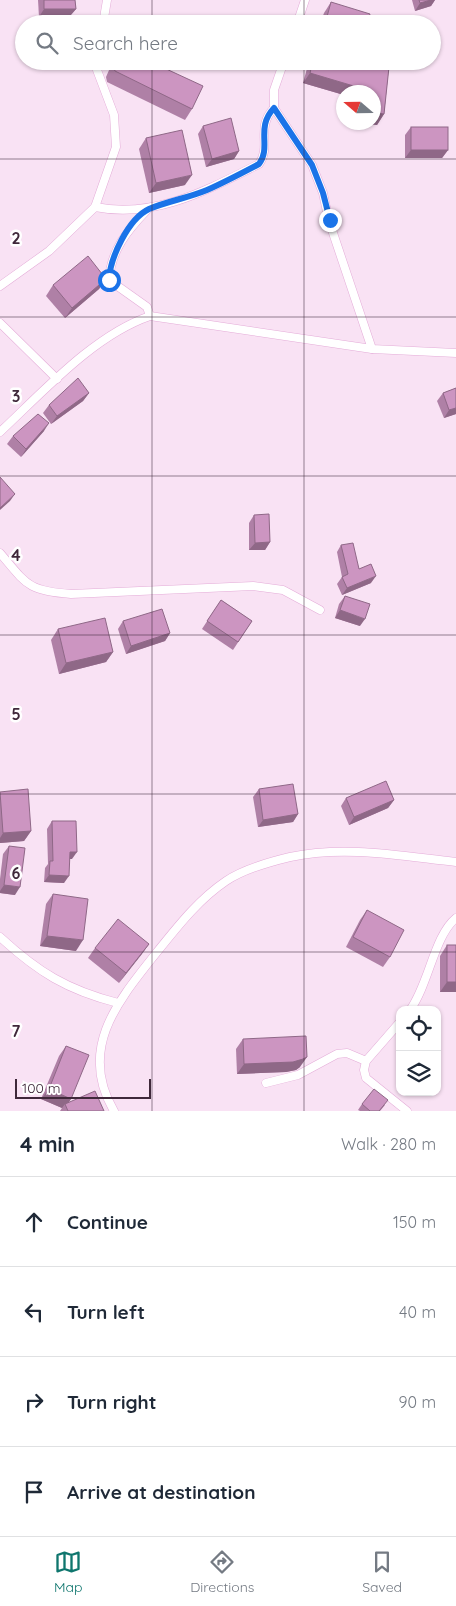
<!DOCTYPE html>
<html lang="en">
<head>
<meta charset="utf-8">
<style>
	:root { --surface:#fff; --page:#f6f6f7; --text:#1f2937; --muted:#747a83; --line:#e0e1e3; --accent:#0f766e }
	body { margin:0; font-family:Quicksand,sans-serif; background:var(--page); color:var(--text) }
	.controls { position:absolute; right:15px; bottom:15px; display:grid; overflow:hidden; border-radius:10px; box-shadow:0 1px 4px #0004 }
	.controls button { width:45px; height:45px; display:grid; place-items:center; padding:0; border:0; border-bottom:1px solid var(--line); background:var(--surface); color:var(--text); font:25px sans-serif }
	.compass { position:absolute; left:336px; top:85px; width:45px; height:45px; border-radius:50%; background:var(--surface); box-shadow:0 1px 4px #0004; rotate:290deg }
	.scale { position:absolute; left:15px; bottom:12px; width:136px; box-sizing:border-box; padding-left:5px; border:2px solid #3f283a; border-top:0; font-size:14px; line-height:18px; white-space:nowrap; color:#3f283a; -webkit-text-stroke:4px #fff; paint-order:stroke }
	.stop { position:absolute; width:15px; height:15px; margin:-11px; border:4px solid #1a73e8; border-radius:50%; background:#fff }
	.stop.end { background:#1a73e8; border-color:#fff; box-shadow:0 1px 5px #0008 }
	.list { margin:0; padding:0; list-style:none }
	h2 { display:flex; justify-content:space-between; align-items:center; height:65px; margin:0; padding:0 20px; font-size:21px }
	h2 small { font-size:16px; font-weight:400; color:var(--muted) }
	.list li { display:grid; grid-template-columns:32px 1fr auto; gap:15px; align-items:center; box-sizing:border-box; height:90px; padding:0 20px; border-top:1px solid var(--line) }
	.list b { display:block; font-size:19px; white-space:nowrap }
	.list em { font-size:16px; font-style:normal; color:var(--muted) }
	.icon { flex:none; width:28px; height:28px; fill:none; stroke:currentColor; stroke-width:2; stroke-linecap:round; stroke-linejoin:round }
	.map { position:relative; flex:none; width:456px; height:1111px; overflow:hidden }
	.search { position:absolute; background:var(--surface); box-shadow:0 1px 4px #0004; left:15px; right:15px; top:15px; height:55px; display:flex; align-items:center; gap:12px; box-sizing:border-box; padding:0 18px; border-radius:28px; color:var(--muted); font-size:19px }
	.sheet { height:425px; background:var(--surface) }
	nav { display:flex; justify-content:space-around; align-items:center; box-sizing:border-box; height:70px; border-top:1px solid var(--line); background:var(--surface); font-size:14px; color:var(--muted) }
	nav a { display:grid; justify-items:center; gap:2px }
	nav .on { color:var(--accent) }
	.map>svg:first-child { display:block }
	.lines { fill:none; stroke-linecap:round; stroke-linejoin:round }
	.minor-casing { stroke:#e4acd8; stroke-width:9 }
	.minor { stroke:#fff; stroke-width:8 }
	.wall { fill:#af80a6 }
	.shaded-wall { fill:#8f6887 }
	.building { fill:#cc95c1; stroke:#8f6887 }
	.route { stroke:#1a73e8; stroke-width:6 }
	.grid { fill:none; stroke:#3f283a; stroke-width:1; stroke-opacity:0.55 }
	.grid-label { font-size:16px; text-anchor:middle; font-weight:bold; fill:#3f283a; stroke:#fff; stroke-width:5; stroke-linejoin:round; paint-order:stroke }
</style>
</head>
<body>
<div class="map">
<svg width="456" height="1111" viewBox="0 0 456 1111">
	<rect width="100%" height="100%" fill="#f9e2f4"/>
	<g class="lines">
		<defs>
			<g id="minor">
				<path d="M 103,24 L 107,0"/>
				<path d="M 297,24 L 305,0"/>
				<path d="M 284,61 L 274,90 L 274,108 L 312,165 L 323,193 L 329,221 L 372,349"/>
				<path d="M 95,207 C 155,219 207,190 259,164 C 272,146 255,128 274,108"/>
				<path d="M 147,210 C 127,231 111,250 109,280 L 147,307 L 150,316"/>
				<path d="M 0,286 L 49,251 L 95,207 L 116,147 L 114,115 L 97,70 L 98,61"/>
				<path d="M 0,323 L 57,379"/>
				<path d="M 0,432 C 43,392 94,335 150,316 L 372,349 L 456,353"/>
				<path d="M 0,553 C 27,585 28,591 71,594 L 253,586 L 283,590 L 320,610"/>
				<path d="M 0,937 C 38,972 67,990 118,1003"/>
				<path d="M 410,1010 C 429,984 434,936 456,918"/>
				<path d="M 400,1022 L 366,1061 L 364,1070 L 366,1078 L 407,1111"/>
				<path d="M 266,1083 L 298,1075 L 337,1054 L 347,1053 L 366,1061"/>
				<path d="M 114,1111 C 77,1048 119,1000 157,952 C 178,926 198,900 226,881 C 244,869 269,862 290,857 C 345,845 401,856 456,862"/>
			</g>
		</defs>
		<use href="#minor" class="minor-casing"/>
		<use href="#minor" class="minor"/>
	</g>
	<g class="wall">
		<path d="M 38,0 L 75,0 L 76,9 L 70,16 L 39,17 Z"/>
		<path d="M 412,0 L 435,0 L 431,6 L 415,11 Z"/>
		<path d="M 331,2 L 367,24 L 320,24 L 324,13 Z"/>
		<path d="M 113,61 L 149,61 L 192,109 L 185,120 L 107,82 L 106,77 Z"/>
		<path d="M 309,61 L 356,61 L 355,64 L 389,67 L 384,114 L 377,125 L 355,122 L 374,122 L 374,92 L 344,92 L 344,95 L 303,83 Z"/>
		<path d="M 203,126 L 239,151 L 234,159 L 206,167 L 198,134 Z"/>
		<path d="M 411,127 L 448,150 L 442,158 L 405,158 L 405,135 Z"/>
		<path d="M 146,138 L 185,185 L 149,193 L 139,149 Z"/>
		<path d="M 106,279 L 99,289 L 65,318 L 46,296 L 53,285 Z"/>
		<path d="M 456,388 L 456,414 L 444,418 L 437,401 L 443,393 Z"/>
		<path d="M 89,393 L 83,401 L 51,424 L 43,413 L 49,405 Z"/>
		<path d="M 44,431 L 21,457 L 7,444 L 13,436 Z"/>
		<path d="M 254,515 L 270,542 L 265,550 L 249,550 L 249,523 Z"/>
		<path d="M 341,545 L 359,569 L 371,583 L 342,595 L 337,584 L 342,577 L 337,552 Z"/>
		<path d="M 345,596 L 360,626 L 335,618 L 339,604 Z"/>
		<path d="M 221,600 L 252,621 L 233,650 L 202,629 Z"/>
		<path d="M 123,621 L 170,633 L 165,641 L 126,654 L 118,629 Z"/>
		<path d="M 58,629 L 113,652 L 106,662 L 59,674 L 51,640 Z"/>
		<path d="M 259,789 L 298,814 L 293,822 L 258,827 L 253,797 Z"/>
		<path d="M 0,792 L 31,831 L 24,841 L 0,843 Z"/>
		<path d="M 346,798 L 394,800 L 388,808 L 349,825 L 341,806 Z"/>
		<path d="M 52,821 L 72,859 L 70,859 L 64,883 L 44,882 L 45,868 L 48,864 L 47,829 Z"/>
		<path d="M 9,846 L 15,895 L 0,893 L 0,879 L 3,854 Z"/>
		<path d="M 53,894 L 76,951 L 40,946 L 46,904 Z"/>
		<path d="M 367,910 L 390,957 L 383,967 L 346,947 L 360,920 Z"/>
		<path d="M 149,944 L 119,983 L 88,958 L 95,948 Z"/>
		<path d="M 447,945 L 456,945 L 456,992 L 440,992 L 440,956 Z"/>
		<path d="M 243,1039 L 300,1067 L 296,1070 L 286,1072 L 237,1074 L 236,1049 Z"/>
		<path d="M 66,1046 L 71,1099 L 69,1102 L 104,1111 L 60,1111 L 62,1108 L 41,1099 L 59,1056 Z"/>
		<path d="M 362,1104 L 385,1105 L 380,1111 L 360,1111 L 358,1110 Z"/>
	</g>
	<g class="shaded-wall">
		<path d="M 431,0 L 435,0 L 431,6 L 415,11 L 420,3 Z"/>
		<path d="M 44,9 L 76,9 L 70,16 L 39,17 Z"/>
		<path d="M 310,73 L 357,87 L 353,92 L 344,92 L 344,95 L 303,83 Z"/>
		<path d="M 374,113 L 384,114 L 377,125 L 355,122 L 374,122 Z"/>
		<path d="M 411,150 L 448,150 L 442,158 L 405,158 Z"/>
		<path d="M 239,151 L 234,159 L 206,167 L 212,159 Z"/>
		<path d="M 192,175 L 185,185 L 149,193 L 156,183 Z"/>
		<path d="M 106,279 L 99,289 L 65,318 L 72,308 Z"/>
		<path d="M 89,393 L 83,401 L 51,424 L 57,416 Z"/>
		<path d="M 456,408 L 456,414 L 444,418 L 449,410 Z"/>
		<path d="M 49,423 L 44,431 L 21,457 L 26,449 Z"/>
		<path d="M 15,494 L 10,501 L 0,510 L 0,508 Z"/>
		<path d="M 270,542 L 265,550 L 249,550 L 255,543 Z"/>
		<path d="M 376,576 L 371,583 L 342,595 L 347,588 Z"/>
		<path d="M 340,610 L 365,619 L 360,626 L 335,618 Z"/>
		<path d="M 170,633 L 165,641 L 126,654 L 131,646 Z"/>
		<path d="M 113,652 L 106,662 L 59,674 L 66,663 Z"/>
		<path d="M 394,800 L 388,808 L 349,825 L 354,817 Z"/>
		<path d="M 298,814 L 293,822 L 258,827 L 263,820 Z"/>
		<path d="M 31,831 L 24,841 L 0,843 L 0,838 L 3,833 Z"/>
		<path d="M 70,852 L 77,852 L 72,859 L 65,859 Z"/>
		<path d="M 49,875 L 69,876 L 64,883 L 44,882 Z"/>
		<path d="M 4,885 L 20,887 L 15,895 L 0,893 L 0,891 Z"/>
		<path d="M 47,936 L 83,940 L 76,951 L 40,946 Z"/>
		<path d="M 149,944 L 142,954 L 119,983 L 126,973 Z"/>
		<path d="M 447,982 L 456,982 L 456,992 L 440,992 Z"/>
		<path d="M 307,1057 L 300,1067 L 296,1070 L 286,1072 L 237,1074 L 244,1064 Z"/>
		<path d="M 49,1089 L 71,1099 L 66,1106 L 65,1104 L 62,1108 L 41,1099 Z"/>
	</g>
	<g class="building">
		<path d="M 44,0 L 75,0 L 76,9 L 44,9 Z"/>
		<path d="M 419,0 L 431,0 L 420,3 Z"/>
		<path d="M 331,2 L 370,14 L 367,24 L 325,24 Z"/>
		<path d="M 116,61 L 149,61 L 203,86 L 192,109 L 115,71 L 113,67 Z"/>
		<path d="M 313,61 L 356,61 L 355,64 L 389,67 L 384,114 L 374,113 L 374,92 L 356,92 L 357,87 L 310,73 Z"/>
		<path d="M 231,118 L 239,151 L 212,159 L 203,126 Z"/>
		<rect x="411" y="127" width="37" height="23"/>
		<path d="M 182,130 L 192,175 L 156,183 L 146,138 Z"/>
		<path d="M 88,256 L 106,279 L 72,308 L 53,285 Z"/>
		<path d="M 78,378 L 89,393 L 57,416 L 49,405 Z"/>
		<path d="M 456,388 L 456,408 L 449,410 L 443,393 Z"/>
		<path d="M 38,414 L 49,423 L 26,449 L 13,436 Z"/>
		<path d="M 0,477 L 15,494 L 0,508 Z"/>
		<path d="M 269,514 L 270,542 L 255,543 L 254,515 Z"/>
		<path d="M 353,543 L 359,569 L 371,564 L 376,576 L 347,588 L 342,577 L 348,574 L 341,545 Z"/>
		<path d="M 345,596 L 370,604 L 365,619 L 340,610 Z"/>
		<path d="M 221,600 L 252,621 L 238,642 L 207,621 Z"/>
		<path d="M 162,609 L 170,633 L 131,646 L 123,621 Z"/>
		<path d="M 105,618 L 113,652 L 66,663 L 58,629 Z"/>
		<path d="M 386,781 L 394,800 L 354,817 L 346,798 Z"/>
		<path d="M 293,784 L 298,814 L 263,820 L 259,789 Z"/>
		<path d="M 28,789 L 31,831 L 3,833 L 0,792 Z"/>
		<path d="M 52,821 L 76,821 L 77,852 L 70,852 L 69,876 L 49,875 L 50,861 L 53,861 Z"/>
		<path d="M 9,846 L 25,848 L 20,887 L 4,885 Z"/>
		<path d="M 53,894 L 88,899 L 83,940 L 47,936 Z"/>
		<path d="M 367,910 L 404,930 L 390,957 L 353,937 Z"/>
		<path d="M 118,919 L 149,944 L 126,973 L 95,948 Z"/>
		<rect x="447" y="945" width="9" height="37"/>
		<path d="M 306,1036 L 307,1057 L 303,1059 L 293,1062 L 244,1064 L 243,1039 Z"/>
		<path d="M 66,1046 L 89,1055 L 71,1099 L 49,1089 Z"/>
		<path d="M 374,1089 L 388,1100 L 379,1111 L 370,1111 L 362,1104 Z"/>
		<path d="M 95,1091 L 104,1111 L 68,1111 L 65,1104 Z"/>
	</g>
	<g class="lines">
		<path class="route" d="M 109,280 C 110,258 128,219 149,209 C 168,201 188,198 207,190 C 225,182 242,173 259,164 C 272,147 255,128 274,108 L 312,165 L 323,193 L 330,220"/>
	</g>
	<path class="grid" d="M 152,0 L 152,24M 304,0 L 304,24M 152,61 L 152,1111M 304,61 L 304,1111M 0,159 L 456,159M 0,317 L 456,317M 0,476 L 456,476M 0,635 L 456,635M 0,794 L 456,794M 0,952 L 456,952"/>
	<g class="grid-label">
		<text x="16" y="244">2</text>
		<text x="16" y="402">3</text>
		<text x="16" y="561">4</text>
		<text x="16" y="720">5</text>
		<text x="16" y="879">6</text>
		<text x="16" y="1037">7</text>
	</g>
</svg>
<div class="controls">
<button><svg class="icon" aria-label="locate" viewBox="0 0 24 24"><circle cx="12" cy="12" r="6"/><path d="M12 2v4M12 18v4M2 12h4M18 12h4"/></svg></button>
<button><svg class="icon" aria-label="layers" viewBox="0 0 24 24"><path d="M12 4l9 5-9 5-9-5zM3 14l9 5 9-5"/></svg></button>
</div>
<svg class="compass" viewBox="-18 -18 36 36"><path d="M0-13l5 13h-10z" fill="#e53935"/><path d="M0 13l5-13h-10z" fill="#747a83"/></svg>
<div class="scale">100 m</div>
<div class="stop" style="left:109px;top:280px"></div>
<div class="stop end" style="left:330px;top:220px"></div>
<div class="search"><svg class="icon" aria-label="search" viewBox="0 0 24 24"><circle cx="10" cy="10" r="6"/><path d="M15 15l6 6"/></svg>Search here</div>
</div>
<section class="sheet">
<h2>4 min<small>Walk · 280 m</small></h2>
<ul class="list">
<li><svg class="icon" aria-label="ahead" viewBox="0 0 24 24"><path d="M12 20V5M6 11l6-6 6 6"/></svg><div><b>Continue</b></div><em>150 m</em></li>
<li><svg class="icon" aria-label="left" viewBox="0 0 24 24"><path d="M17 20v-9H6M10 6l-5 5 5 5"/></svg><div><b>Turn left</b></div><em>40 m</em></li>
<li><svg class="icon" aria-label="right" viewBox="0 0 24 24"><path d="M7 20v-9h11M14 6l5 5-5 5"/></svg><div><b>Turn right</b></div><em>90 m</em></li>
<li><svg class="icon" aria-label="arrive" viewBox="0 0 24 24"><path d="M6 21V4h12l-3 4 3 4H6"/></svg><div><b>Arrive at destination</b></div></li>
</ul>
</section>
<nav>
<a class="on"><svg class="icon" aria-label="map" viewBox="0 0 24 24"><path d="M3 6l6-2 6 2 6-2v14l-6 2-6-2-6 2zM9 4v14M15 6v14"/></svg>Map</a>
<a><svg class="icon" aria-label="directions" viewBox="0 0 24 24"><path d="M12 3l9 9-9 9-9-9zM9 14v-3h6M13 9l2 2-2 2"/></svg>Directions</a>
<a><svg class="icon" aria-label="saved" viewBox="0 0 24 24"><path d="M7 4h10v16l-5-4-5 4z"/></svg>Saved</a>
</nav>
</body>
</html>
